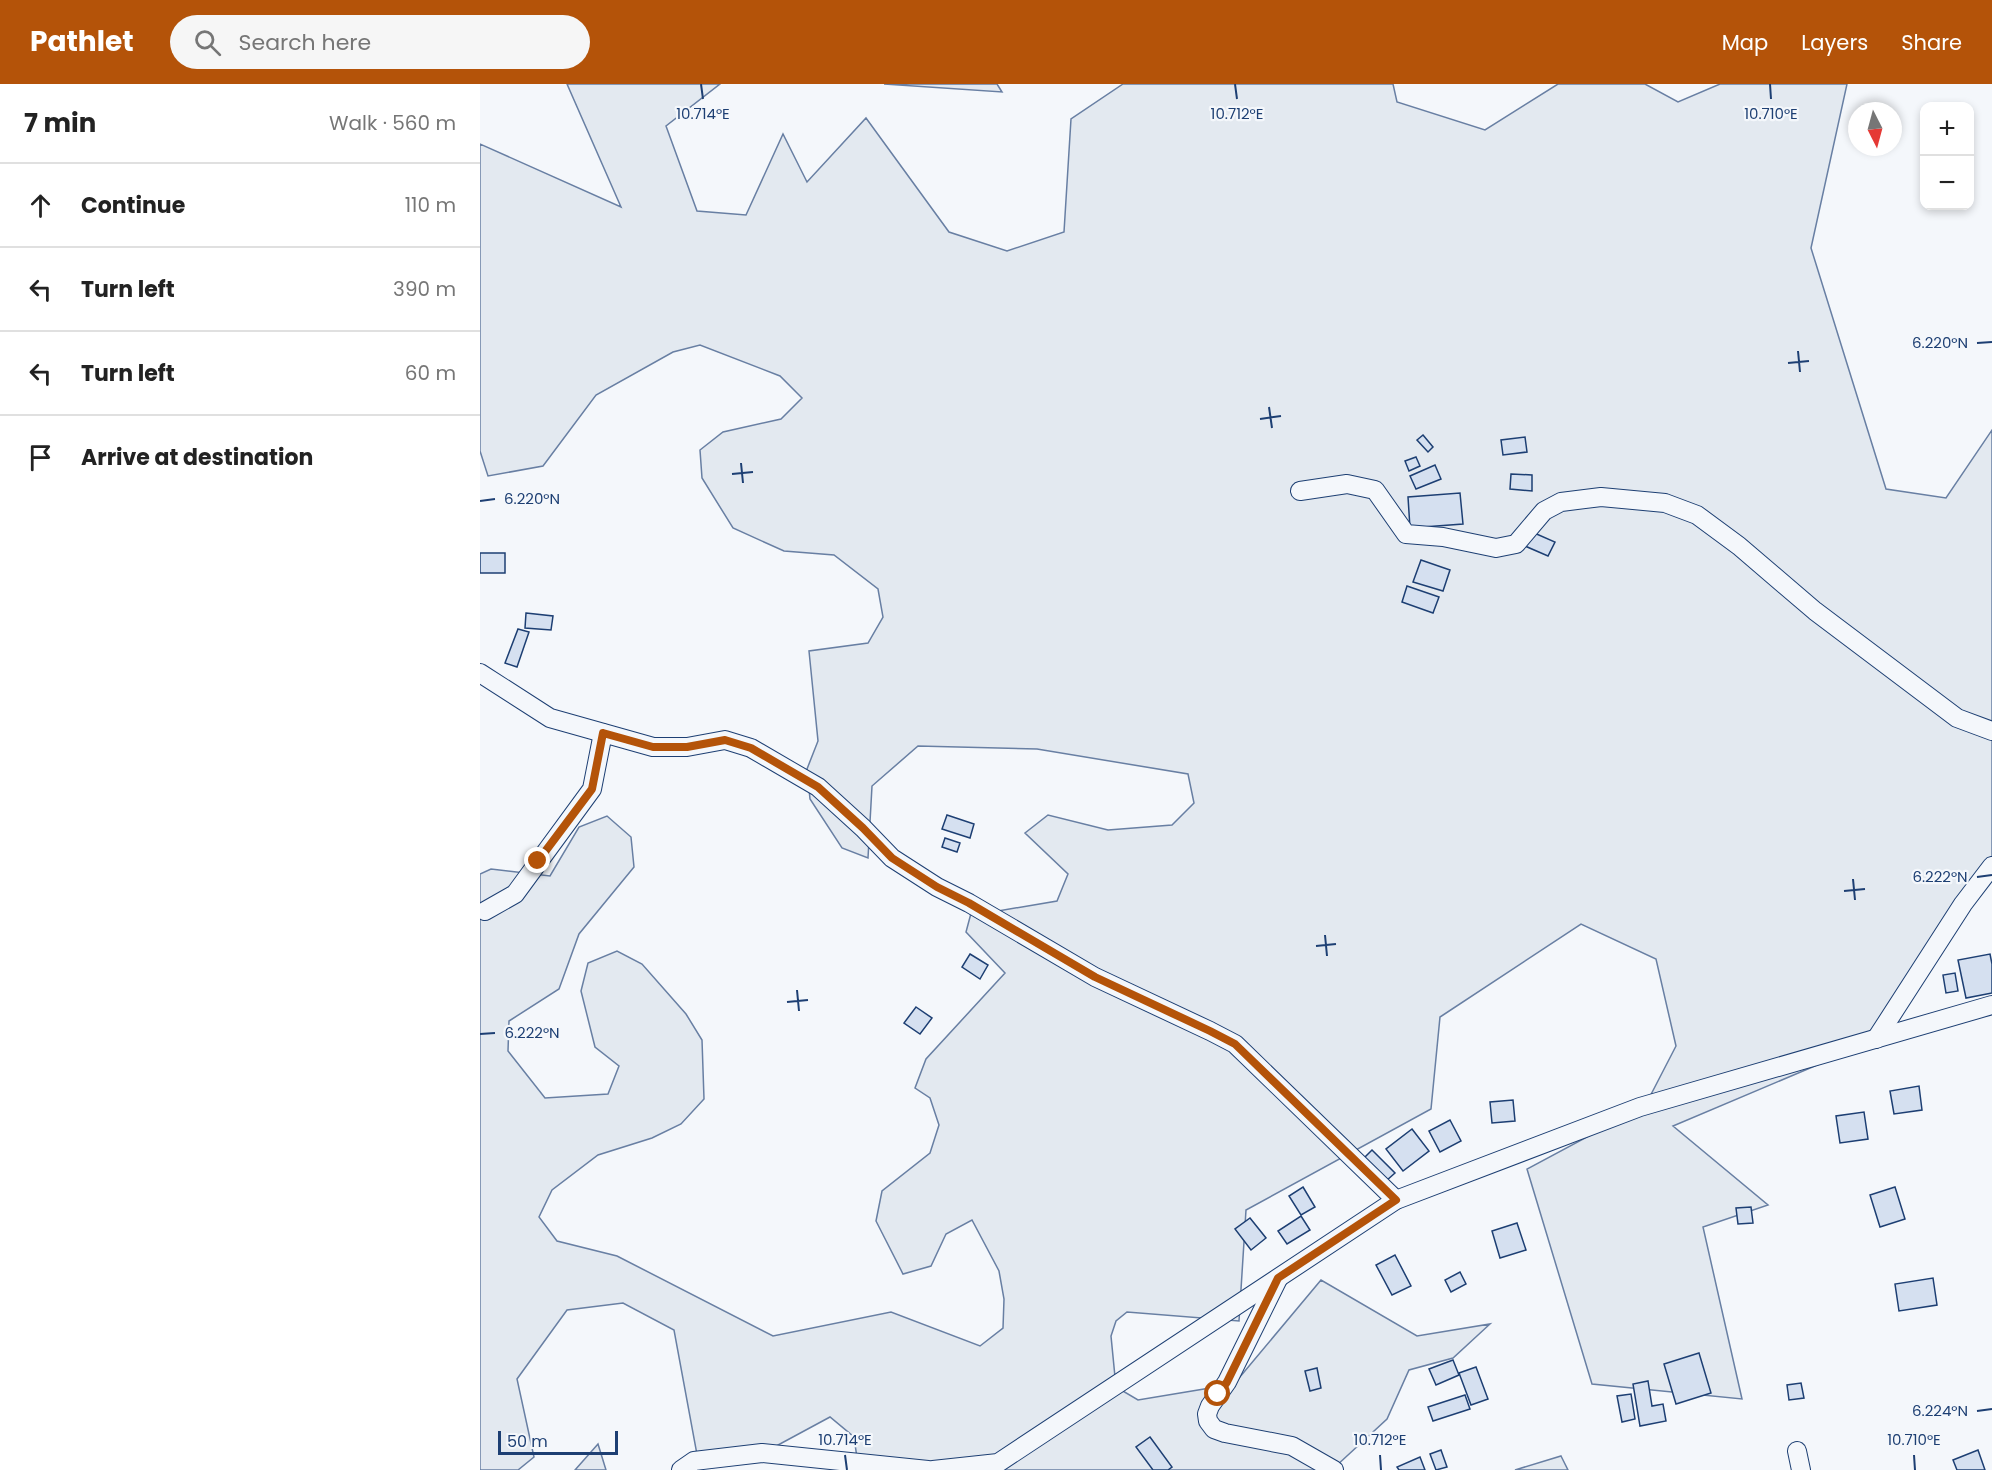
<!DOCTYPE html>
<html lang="en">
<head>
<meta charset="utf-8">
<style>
	:root { --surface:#fff; --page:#f6f6f6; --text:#222; --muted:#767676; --line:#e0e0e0; --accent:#b45309 }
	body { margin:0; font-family:Poppins,sans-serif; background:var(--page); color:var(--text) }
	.controls { position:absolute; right:18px; top:18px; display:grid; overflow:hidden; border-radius:12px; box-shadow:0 3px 9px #0003 }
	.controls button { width:54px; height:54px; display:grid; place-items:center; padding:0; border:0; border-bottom:2px solid var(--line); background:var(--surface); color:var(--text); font:30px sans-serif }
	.compass { position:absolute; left:1368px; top:18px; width:54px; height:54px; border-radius:50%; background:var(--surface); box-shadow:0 3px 9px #0003; rotate:174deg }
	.scale { position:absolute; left:18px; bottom:15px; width:120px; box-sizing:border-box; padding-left:6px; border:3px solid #1d3f73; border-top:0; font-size:16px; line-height:21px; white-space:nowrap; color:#1d3f73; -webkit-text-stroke:4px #f4f7fb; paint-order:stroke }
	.stop { position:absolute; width:18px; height:18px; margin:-14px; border:4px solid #b45309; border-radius:50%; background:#fff }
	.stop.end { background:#b45309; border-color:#fff; box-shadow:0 2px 6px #0008 }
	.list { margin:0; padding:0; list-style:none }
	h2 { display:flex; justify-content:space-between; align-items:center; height:78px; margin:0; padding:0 24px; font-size:26px }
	h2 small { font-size:20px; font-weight:400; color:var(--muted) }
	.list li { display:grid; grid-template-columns:39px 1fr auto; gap:18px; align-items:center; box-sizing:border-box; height:84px; padding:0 24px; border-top:2px solid var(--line) }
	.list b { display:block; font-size:22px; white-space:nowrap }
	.list em { font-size:20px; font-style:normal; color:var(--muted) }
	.icon { flex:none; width:33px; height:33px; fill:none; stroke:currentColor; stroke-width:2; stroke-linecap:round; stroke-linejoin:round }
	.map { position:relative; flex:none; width:1512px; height:1386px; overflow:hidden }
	header { display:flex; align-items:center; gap:36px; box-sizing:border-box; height:84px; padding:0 30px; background:var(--accent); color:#fff }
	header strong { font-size:28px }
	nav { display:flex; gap:33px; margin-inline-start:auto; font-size:21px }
	.search { width:420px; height:54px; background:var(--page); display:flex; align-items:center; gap:15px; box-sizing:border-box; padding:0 21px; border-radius:33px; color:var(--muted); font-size:22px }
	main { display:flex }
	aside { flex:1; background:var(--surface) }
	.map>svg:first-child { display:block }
	.green { fill:#e3e9f0; stroke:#687fa3; stroke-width:1.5 }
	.building { fill:#d5e0f0; stroke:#1d3f73; stroke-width:1.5 }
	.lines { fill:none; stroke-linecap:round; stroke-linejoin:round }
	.minor-casing { stroke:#1d3f73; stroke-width:20 }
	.minor { stroke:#f4f7fb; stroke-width:18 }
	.route { stroke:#b45309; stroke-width:8 }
	.ticks { fill:none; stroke:#1d3f73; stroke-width:2 }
	.ticks-label { font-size:15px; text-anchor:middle; fill:#1d3f73; stroke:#f4f7fb; stroke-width:4.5; stroke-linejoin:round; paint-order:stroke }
</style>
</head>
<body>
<header>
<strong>Pathlet</strong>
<div class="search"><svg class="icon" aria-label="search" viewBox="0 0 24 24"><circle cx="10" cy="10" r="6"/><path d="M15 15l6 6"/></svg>Search here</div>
<nav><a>Map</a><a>Layers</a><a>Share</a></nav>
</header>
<main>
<aside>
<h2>7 min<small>Walk · 560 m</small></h2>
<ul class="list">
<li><svg class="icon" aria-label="ahead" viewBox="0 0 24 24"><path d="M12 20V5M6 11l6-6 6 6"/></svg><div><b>Continue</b></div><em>110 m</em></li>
<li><svg class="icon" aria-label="left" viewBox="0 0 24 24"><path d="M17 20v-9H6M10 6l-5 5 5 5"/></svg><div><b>Turn left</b></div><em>390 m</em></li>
<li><svg class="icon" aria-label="left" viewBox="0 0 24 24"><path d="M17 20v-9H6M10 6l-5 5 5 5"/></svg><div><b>Turn left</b></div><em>60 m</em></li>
<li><svg class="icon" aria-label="arrive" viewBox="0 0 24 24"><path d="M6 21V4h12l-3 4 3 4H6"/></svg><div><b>Arrive at destination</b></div></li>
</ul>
</aside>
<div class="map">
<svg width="1512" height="1386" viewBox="0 0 1512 1386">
	<rect width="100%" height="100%" fill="#f4f7fb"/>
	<g class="green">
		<path d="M 87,0 L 240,0 L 186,42 L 217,127 L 266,131 L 303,50 L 327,98 L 386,34 L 469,148 L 527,167 L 584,148 L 591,35 L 643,0 L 913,0 L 917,18 L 1005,46 L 1078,0 L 1165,0 L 1198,18 L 1240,0 L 1367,0 L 1331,164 L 1406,405 L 1466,414 L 1512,346 L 1512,787 L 1401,954 L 1193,1042 L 1288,1121 L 1223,1143 L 1262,1315 L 1112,1300 L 1047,1085 L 1165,1022 L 1196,962 L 1176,875 L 1101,840 L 960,933 L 951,1025 L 766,1126 L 759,1237 L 647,1228 L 636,1237 L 631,1252 L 636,1303 L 658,1316 L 754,1300 L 841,1196 L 937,1252 L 1010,1240 L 973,1274 L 929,1286 L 907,1335 L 855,1383 L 855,1386 L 360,1386 L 378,1381 L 374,1353 L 350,1333 L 287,1367 L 218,1376 L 194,1246 L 143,1219 L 87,1226 L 37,1295 L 54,1373 L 38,1386 L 0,1386 L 0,790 L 11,785 L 70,792 L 99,743 L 127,732 L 151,753 L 154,783 L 99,850 L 79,905 L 29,937 L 28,967 L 65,1014 L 128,1010 L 139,982 L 115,963 L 101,907 L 108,879 L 137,867 L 162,880 L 206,930 L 222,956 L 224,1015 L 201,1040 L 172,1054 L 118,1071 L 72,1106 L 59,1133 L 77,1157 L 137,1172 L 293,1252 L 411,1228 L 500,1262 L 523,1244 L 524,1215 L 519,1187 L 492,1136 L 466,1150 L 451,1182 L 423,1190 L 396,1137 L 402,1107 L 450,1069 L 459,1041 L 450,1014 L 435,1004 L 446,975 L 525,889 L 486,848 L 494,818 L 518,827 L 577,817 L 588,790 L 545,749 L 568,731 L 628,746 L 692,741 L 714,719 L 708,690 L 557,665 L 438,662 L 392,702 L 388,774 L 362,764 L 330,715 L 327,685 L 338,657 L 329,567 L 388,559 L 403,533 L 398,505 L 354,471 L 304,467 L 253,444 L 222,394 L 220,366 L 243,348 L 301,335 L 322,314 L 300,292 L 220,261 L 193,268 L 116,311 L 63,382 L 8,392 L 0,367 L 0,60 L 141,123 Z"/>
		<path d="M 404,0 L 517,0 L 522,8 Z"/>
		<path d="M 118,1360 L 126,1386 L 95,1386 Z"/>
		<path d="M 1081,1372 L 1088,1386 L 1035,1386 Z"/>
	</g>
	<g class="building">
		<path d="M 943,351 L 953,363 L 948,368 L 937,356 Z"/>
		<path d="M 1045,353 L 1047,368 L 1023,371 L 1021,356 Z"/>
		<path d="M 936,373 L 940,382 L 929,387 L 925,377 Z"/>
		<path d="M 955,381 L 961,395 L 936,405 L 930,392 Z"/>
		<path d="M 1031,390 L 1052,391 L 1052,407 L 1030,405 Z"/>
		<path d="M 980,409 L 983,440 L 930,444 L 928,413 Z"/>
		<path d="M 1052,448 L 1075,458 L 1068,472 L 1045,462 Z"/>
		<rect x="0" y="469" width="25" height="20"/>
		<path d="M 941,476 L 970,486 L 963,507 L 933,498 Z"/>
		<path d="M 927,502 L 959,513 L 953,529 L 922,518 Z"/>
		<path d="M 46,529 L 73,532 L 71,546 L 45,544 Z"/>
		<path d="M 38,545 L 49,548 L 37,583 L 25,579 Z"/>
		<path d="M 467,731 L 494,740 L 490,754 L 462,745 Z"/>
		<path d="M 465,754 L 480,759 L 477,768 L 462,763 Z"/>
		<path d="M 490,870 L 508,881 L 500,895 L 482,883 Z"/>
		<path d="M 1510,870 L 1512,880 L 1512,909 L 1486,914 L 1478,876 Z"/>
		<path d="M 1475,889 L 1478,907 L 1466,909 L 1463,891 Z"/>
		<path d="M 436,923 L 452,934 L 440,950 L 424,939 Z"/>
		<path d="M 1439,1002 L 1442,1026 L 1414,1030 L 1410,1007 Z"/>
		<path d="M 1033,1016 L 1035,1037 L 1012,1039 L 1010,1018 Z"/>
		<path d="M 1384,1028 L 1388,1055 L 1360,1059 L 1356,1032 Z"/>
		<path d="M 970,1036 L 981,1057 L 960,1068 L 949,1047 Z"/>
		<path d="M 932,1045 L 949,1067 L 923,1087 L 906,1065 Z"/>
		<path d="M 892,1066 L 915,1089 L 906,1097 L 884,1074 Z"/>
		<path d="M 823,1103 L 835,1123 L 821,1131 L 809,1112 Z"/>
		<path d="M 1415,1103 L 1425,1135 L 1400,1143 L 1390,1111 Z"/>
		<path d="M 1271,1123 L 1273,1139 L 1258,1140 L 1256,1124 Z"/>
		<path d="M 821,1132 L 830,1146 L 807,1160 L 798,1147 Z"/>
		<path d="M 770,1134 L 786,1154 L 771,1166 L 755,1145 Z"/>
		<path d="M 1037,1139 L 1046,1166 L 1020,1174 L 1012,1147 Z"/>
		<path d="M 915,1171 L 931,1202 L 912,1211 L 896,1181 Z"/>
		<path d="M 980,1188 L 986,1200 L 971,1208 L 965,1196 Z"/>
		<path d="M 1453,1194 L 1457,1221 L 1419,1227 L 1415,1200 Z"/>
		<path d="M 1219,1269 L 1231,1309 L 1196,1320 L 1184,1280 Z"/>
		<path d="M 973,1276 L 979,1291 L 956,1301 L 949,1285 Z"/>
		<path d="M 996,1283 L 1008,1315 L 991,1321 L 979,1289 Z"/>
		<path d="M 837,1284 L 841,1304 L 830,1307 L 825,1287 Z"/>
		<path d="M 1168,1297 L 1172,1322 L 1183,1320 L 1186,1337 L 1160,1342 L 1153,1300 Z"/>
		<path d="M 1321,1299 L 1324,1314 L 1309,1316 L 1307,1301 Z"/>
		<path d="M 1151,1310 L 1155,1335 L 1142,1338 L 1137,1312 Z"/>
		<path d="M 985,1311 L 990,1325 L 953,1337 L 948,1323 Z"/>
		<path d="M 670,1353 L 692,1383 L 688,1386 L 673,1386 L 656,1363 Z"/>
		<path d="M 961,1366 L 967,1383 L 956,1386 L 950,1370 Z"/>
		<path d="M 1498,1366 L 1505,1386 L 1477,1386 L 1473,1376 Z"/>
		<path d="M 940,1373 L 945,1386 L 919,1386 L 917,1383 Z"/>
	</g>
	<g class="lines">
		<defs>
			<g id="minor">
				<path d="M 820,407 L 867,400 L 895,406 L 926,450 L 963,453 L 1016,464 L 1036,460 L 1064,427 L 1081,418 L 1121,413 L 1185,419 L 1217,431 L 1259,462 L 1335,527 L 1477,634 L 1512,647"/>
				<path d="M 0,589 L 70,634 L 173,663 L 207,663 L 245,656 L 271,664 L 338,703 L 383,744 L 412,774 L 457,803 L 489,819 L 615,893 L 730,947 L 755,960 L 916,1116"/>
				<path d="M 5,827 L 35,810 L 112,705 L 123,649"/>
				<path d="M 1396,955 L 1483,820 L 1512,782"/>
				<path d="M 798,1195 L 747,1298 L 730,1322 L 727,1330 L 728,1337 L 734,1345 L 745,1349 L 812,1362 L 854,1386"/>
				<path d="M 1317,1367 L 1321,1386"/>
				<path d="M 201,1386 L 214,1377 L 282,1369 L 448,1386"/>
				<path d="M 453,1386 L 518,1379 L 916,1116 L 1160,1023 L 1512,921"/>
			</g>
		</defs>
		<use href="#minor" class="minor-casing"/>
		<use href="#minor" class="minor"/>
	</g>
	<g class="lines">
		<path class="route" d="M 58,777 L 112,705 L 123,649 L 173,663 L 207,663 L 245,656 L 271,664 L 338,703 L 383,744 L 412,774 L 457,803 L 489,819 L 615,893 L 730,947 L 755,960 L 916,1116 L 798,1194 L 747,1298 L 738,1310"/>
	</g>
	<path class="ticks" d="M 221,0 L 223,15M 755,0 L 757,15M 1290,0 L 1291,15M 1497,259 L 1512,258M 1318,267 L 1320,288M 1308,279 L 1329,277M 789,323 L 792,344M 780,335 L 801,332M 261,379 L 263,399M 252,390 L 273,388M 0,417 L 15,415M 1497,793 L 1512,791M 1373,795 L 1375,816M 1364,807 L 1385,805M 845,851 L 847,872M 836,862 L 856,860M 317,906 L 319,927M 307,918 L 328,916M 0,950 L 15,949M 1497,1327 L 1512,1325M 365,1371 L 367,1386M 900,1371 L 901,1386M 1434,1371 L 1435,1386"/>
	<g class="ticks-label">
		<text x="223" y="35">10.714°E</text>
		<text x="757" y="35">10.712°E</text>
		<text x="1291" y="35">10.710°E</text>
		<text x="1460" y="264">6.220°N</text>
		<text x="52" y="420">6.220°N</text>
		<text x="1460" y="798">6.222°N</text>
		<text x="52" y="954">6.222°N</text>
		<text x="1460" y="1332">6.224°N</text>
		<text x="365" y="1361">10.714°E</text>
		<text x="900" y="1361">10.712°E</text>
		<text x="1434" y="1361">10.710°E</text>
	</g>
</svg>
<div class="controls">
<button>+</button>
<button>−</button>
</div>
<svg class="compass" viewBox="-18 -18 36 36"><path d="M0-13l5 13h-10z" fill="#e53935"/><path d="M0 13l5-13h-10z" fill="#767676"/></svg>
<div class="scale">50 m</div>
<div class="stop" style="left:738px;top:1310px"></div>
<div class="stop end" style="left:58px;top:777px"></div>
</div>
</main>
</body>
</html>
